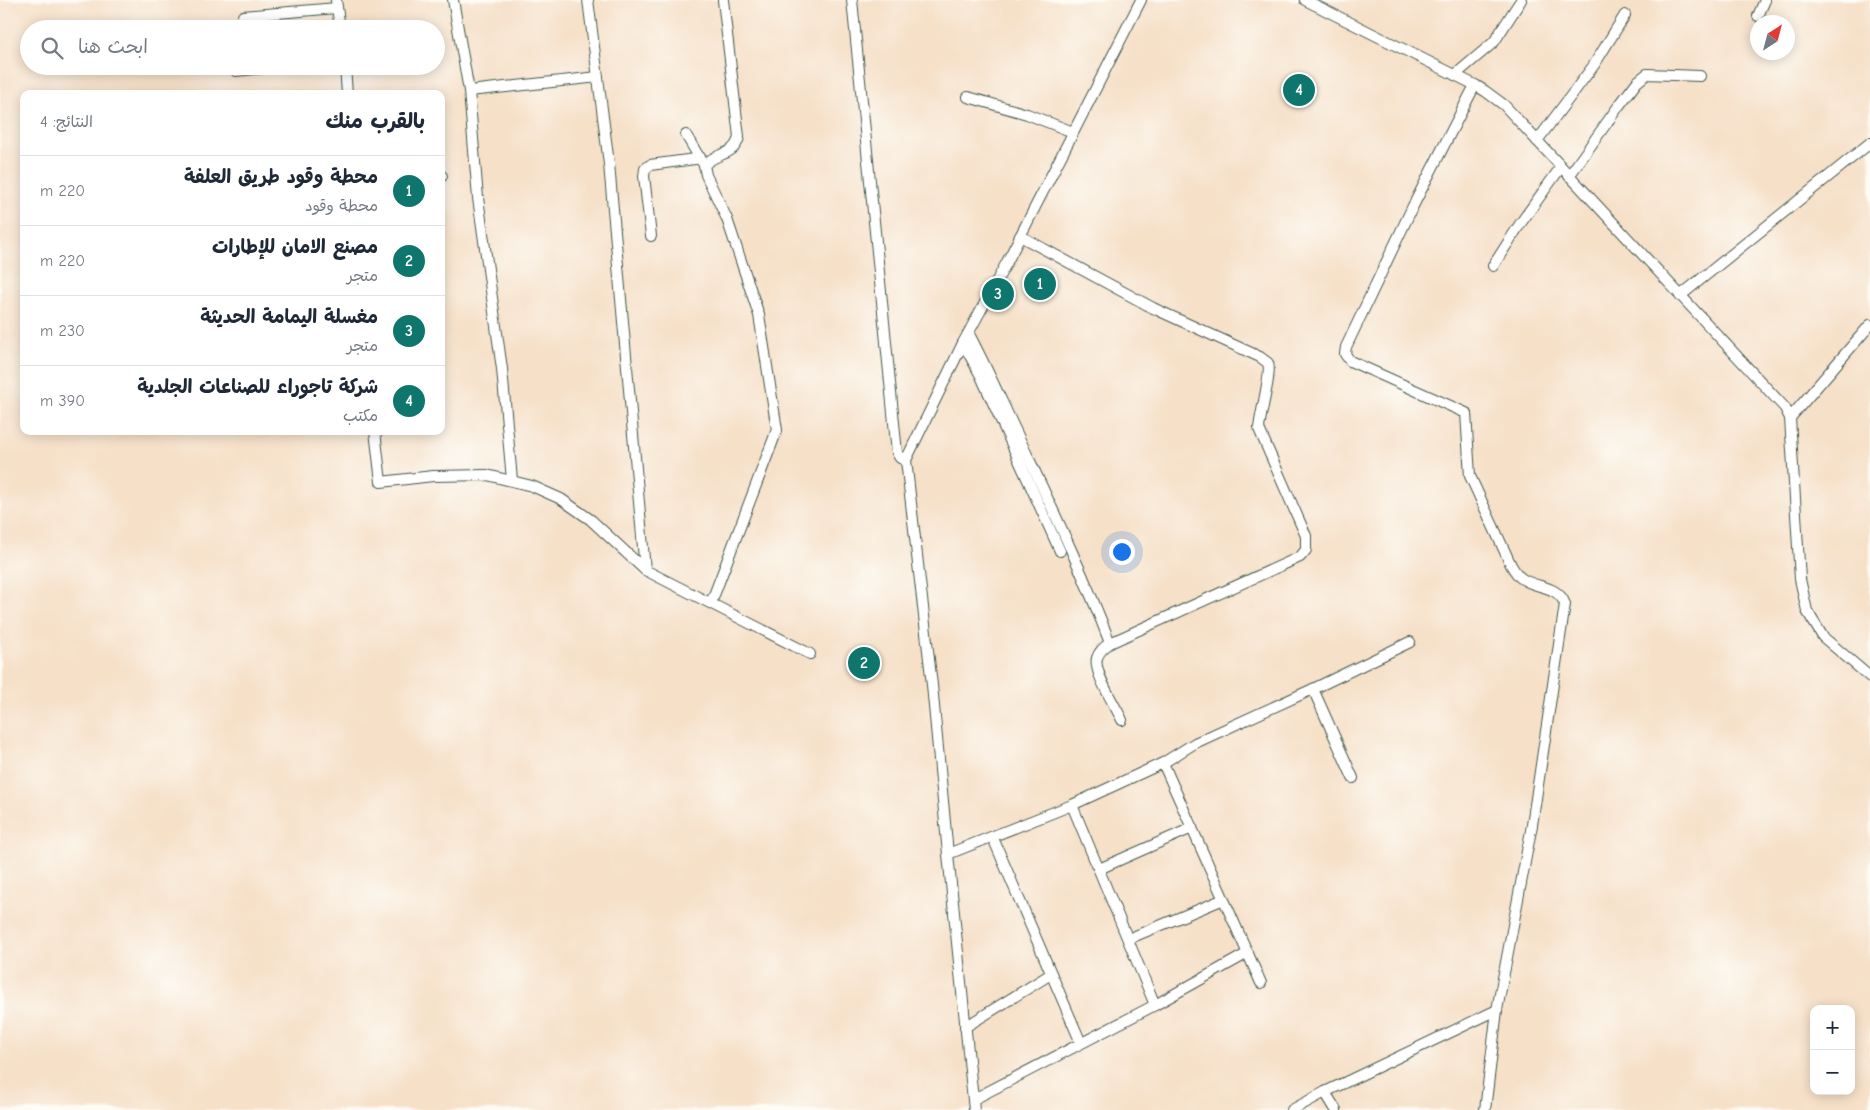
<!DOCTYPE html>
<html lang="ar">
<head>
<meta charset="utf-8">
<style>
	:root { --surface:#fff; --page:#f2f2f3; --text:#1f2937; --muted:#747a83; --line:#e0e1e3; --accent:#0f766e }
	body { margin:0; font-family:"Comic Neue","Playpen Sans Arabic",sans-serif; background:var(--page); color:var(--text); direction:rtl }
	.controls { position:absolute; right:15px; bottom:15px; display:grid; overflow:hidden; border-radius:10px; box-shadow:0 2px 12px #0003 }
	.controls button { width:45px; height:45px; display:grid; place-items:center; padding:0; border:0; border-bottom:1px solid var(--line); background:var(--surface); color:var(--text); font:25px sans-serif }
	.compass { position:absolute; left:1750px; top:15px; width:45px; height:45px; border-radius:50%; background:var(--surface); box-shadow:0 2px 12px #0003; rotate:36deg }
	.you { position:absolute; left:1121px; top:551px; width:18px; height:18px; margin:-12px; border:4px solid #fff; border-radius:50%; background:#1a73e8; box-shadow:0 0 0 8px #1a73e833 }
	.badge { display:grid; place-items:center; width:32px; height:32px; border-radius:50%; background:var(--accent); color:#fff; font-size:16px; font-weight:700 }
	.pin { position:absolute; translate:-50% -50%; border:2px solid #fff; box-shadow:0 1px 5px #0006 }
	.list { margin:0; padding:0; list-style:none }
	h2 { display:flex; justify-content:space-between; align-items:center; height:65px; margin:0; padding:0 20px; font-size:21px }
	h2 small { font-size:16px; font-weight:400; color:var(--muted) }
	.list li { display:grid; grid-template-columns:32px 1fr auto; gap:15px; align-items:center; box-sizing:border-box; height:70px; padding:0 20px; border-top:1px solid var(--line) }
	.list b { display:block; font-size:19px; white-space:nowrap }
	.list p { margin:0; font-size:16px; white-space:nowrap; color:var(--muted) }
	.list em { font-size:16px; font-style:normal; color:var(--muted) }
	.icon { flex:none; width:28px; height:28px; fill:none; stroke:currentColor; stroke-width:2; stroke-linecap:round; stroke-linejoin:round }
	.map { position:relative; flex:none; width:1870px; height:1110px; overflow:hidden; direction:ltr }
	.search { position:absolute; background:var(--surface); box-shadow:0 2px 12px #0003; left:20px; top:20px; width:425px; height:55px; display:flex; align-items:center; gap:12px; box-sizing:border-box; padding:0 18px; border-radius:28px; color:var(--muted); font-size:19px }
	.panel { position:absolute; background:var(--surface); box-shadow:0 2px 12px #0003; left:20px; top:90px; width:425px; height:345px; border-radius:10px; direction:rtl }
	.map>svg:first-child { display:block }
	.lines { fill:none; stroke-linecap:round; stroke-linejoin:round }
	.minor-casing { stroke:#3f554a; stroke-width:12 }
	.minor { stroke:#fff; stroke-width:10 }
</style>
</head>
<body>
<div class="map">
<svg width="1870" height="1110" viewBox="0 0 1870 1110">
	<rect width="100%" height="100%" fill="#fdfcf7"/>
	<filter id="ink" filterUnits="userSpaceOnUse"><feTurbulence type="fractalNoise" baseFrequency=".02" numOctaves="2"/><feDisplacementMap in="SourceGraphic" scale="10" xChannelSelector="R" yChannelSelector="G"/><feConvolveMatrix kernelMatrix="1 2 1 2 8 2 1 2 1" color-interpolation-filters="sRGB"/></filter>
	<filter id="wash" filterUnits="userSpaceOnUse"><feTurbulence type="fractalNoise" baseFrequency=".0096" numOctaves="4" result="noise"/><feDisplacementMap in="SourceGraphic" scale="20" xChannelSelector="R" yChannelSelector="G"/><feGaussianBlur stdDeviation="1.12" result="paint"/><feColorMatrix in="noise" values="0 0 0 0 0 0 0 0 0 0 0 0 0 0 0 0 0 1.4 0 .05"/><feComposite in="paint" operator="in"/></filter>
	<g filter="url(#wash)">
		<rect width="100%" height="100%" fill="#f6e0c8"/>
	</g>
	<g filter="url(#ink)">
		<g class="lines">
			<defs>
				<g id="minor">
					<path d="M 336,0 L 340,29"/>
					<path d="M 453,0 L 469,91 L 478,198 L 502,369 L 512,480"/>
					<path d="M 588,0 L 609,164 L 645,570"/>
					<path d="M 852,0 L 897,453 L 900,458 L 906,460"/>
					<path d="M 1305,0 L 1475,85 L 1485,91 L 1504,105 L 1785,408 L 1790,418 L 1800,579 L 1807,611 L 1823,637 L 1870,677"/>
					<path d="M 243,16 L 337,8"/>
					<path d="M 1758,16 L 1765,0"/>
					<path d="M 345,66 L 347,94"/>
					<path d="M 236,71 L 282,66"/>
					<path d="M 1455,75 L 1494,42 L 1521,0"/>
					<path d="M 1475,85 L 1413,206 L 1346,347 L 1345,354 L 1350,361 L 1466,413 L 1470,476 L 1511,565 C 1514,570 1517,575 1521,578 C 1536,589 1557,584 1565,604 L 1532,825 L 1497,1010"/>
					<path d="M 469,91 L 598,77"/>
					<path d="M 968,97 L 1027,114 L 1073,132"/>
					<path d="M 686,135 L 702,162"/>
					<path d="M 1537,141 L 1594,65 L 1625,15"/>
					<path d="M 441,176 L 442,176"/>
					<path d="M 1569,176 L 1618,107 L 1637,82 L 1647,74 L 1700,76"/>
					<path d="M 651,236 L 644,176 L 645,169 L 650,165 L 695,159 L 700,157"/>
					<path d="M 1020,236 L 1153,308 L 1260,357 L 1268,363 C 1272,373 1260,414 1259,429 L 1306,536 L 1306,550 L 1300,557 L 1110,643 C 1104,647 1099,651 1097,658 C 1093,672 1115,705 1122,720"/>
					<path d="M 1493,266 L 1520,224 L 1561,167"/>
					<path d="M 1680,296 L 1870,143"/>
					<path d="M 969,334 C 988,370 1004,407 1022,444 C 1053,510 1084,575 1110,643"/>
					<path d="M 963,343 L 980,374 L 1060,551"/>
					<path d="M 1790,418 L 1870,325"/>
					<path d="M 375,431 L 381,482 L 433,476 L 487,475 L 532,486 L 561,499 L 591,520 L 645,570 L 810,654"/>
					<path d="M 711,603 L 777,430 L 759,315 L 727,219 L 706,175 L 704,165 C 718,151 734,157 739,137 L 723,0"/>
					<path d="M 1313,689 L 1353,778"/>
					<path d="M 1163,763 L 1261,983"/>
					<path d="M 1072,805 L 1155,1005"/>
					<path d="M 993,838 L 1081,1043"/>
					<path d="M 948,854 L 1072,805 L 1163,763 L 1195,743 L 1313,689 L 1410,642"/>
					<path d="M 1099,869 L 1192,828"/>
					<path d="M 1128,939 L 1224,899"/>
					<path d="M 965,1027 L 1051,974"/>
					<path d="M 1325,1092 L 1336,1110"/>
					<path d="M 974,1099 L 1155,1005 L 1248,953"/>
					<path d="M 974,1110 L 948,854 L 932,685 L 906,460 L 963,343 L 1007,262 L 1141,0"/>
					<path d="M 1292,1110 L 1325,1092 L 1497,1010 L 1485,1110"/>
				</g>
			</defs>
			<use href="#minor" class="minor-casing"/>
			<use href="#minor" class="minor"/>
		</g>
	</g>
</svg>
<div class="controls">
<button>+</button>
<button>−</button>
</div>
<svg class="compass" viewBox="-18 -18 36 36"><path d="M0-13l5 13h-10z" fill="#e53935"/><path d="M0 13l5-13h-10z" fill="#747a83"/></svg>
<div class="you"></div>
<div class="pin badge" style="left:1040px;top:284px">1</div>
<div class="pin badge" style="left:864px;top:663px">2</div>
<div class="pin badge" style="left:998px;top:294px">3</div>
<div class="pin badge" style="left:1299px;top:90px">4</div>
<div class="search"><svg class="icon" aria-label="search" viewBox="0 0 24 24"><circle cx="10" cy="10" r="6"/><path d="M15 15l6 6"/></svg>ابحث هنا</div>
<section class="panel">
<h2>بالقرب منك<small>النتائج: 4</small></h2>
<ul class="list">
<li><span class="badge">1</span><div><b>محطة وقود طريق العلفة</b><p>محطة وقود</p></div><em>220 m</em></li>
<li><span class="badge">2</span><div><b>مصنع الامان للإطارات</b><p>متجر</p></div><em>220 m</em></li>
<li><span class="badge">3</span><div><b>مغسلة اليمامة الحديثة</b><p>متجر</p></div><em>230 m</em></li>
<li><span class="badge">4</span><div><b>شركة تاجوراء للصناعات الجلدية</b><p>مكتب</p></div><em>390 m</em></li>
</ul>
</section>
</div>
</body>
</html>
